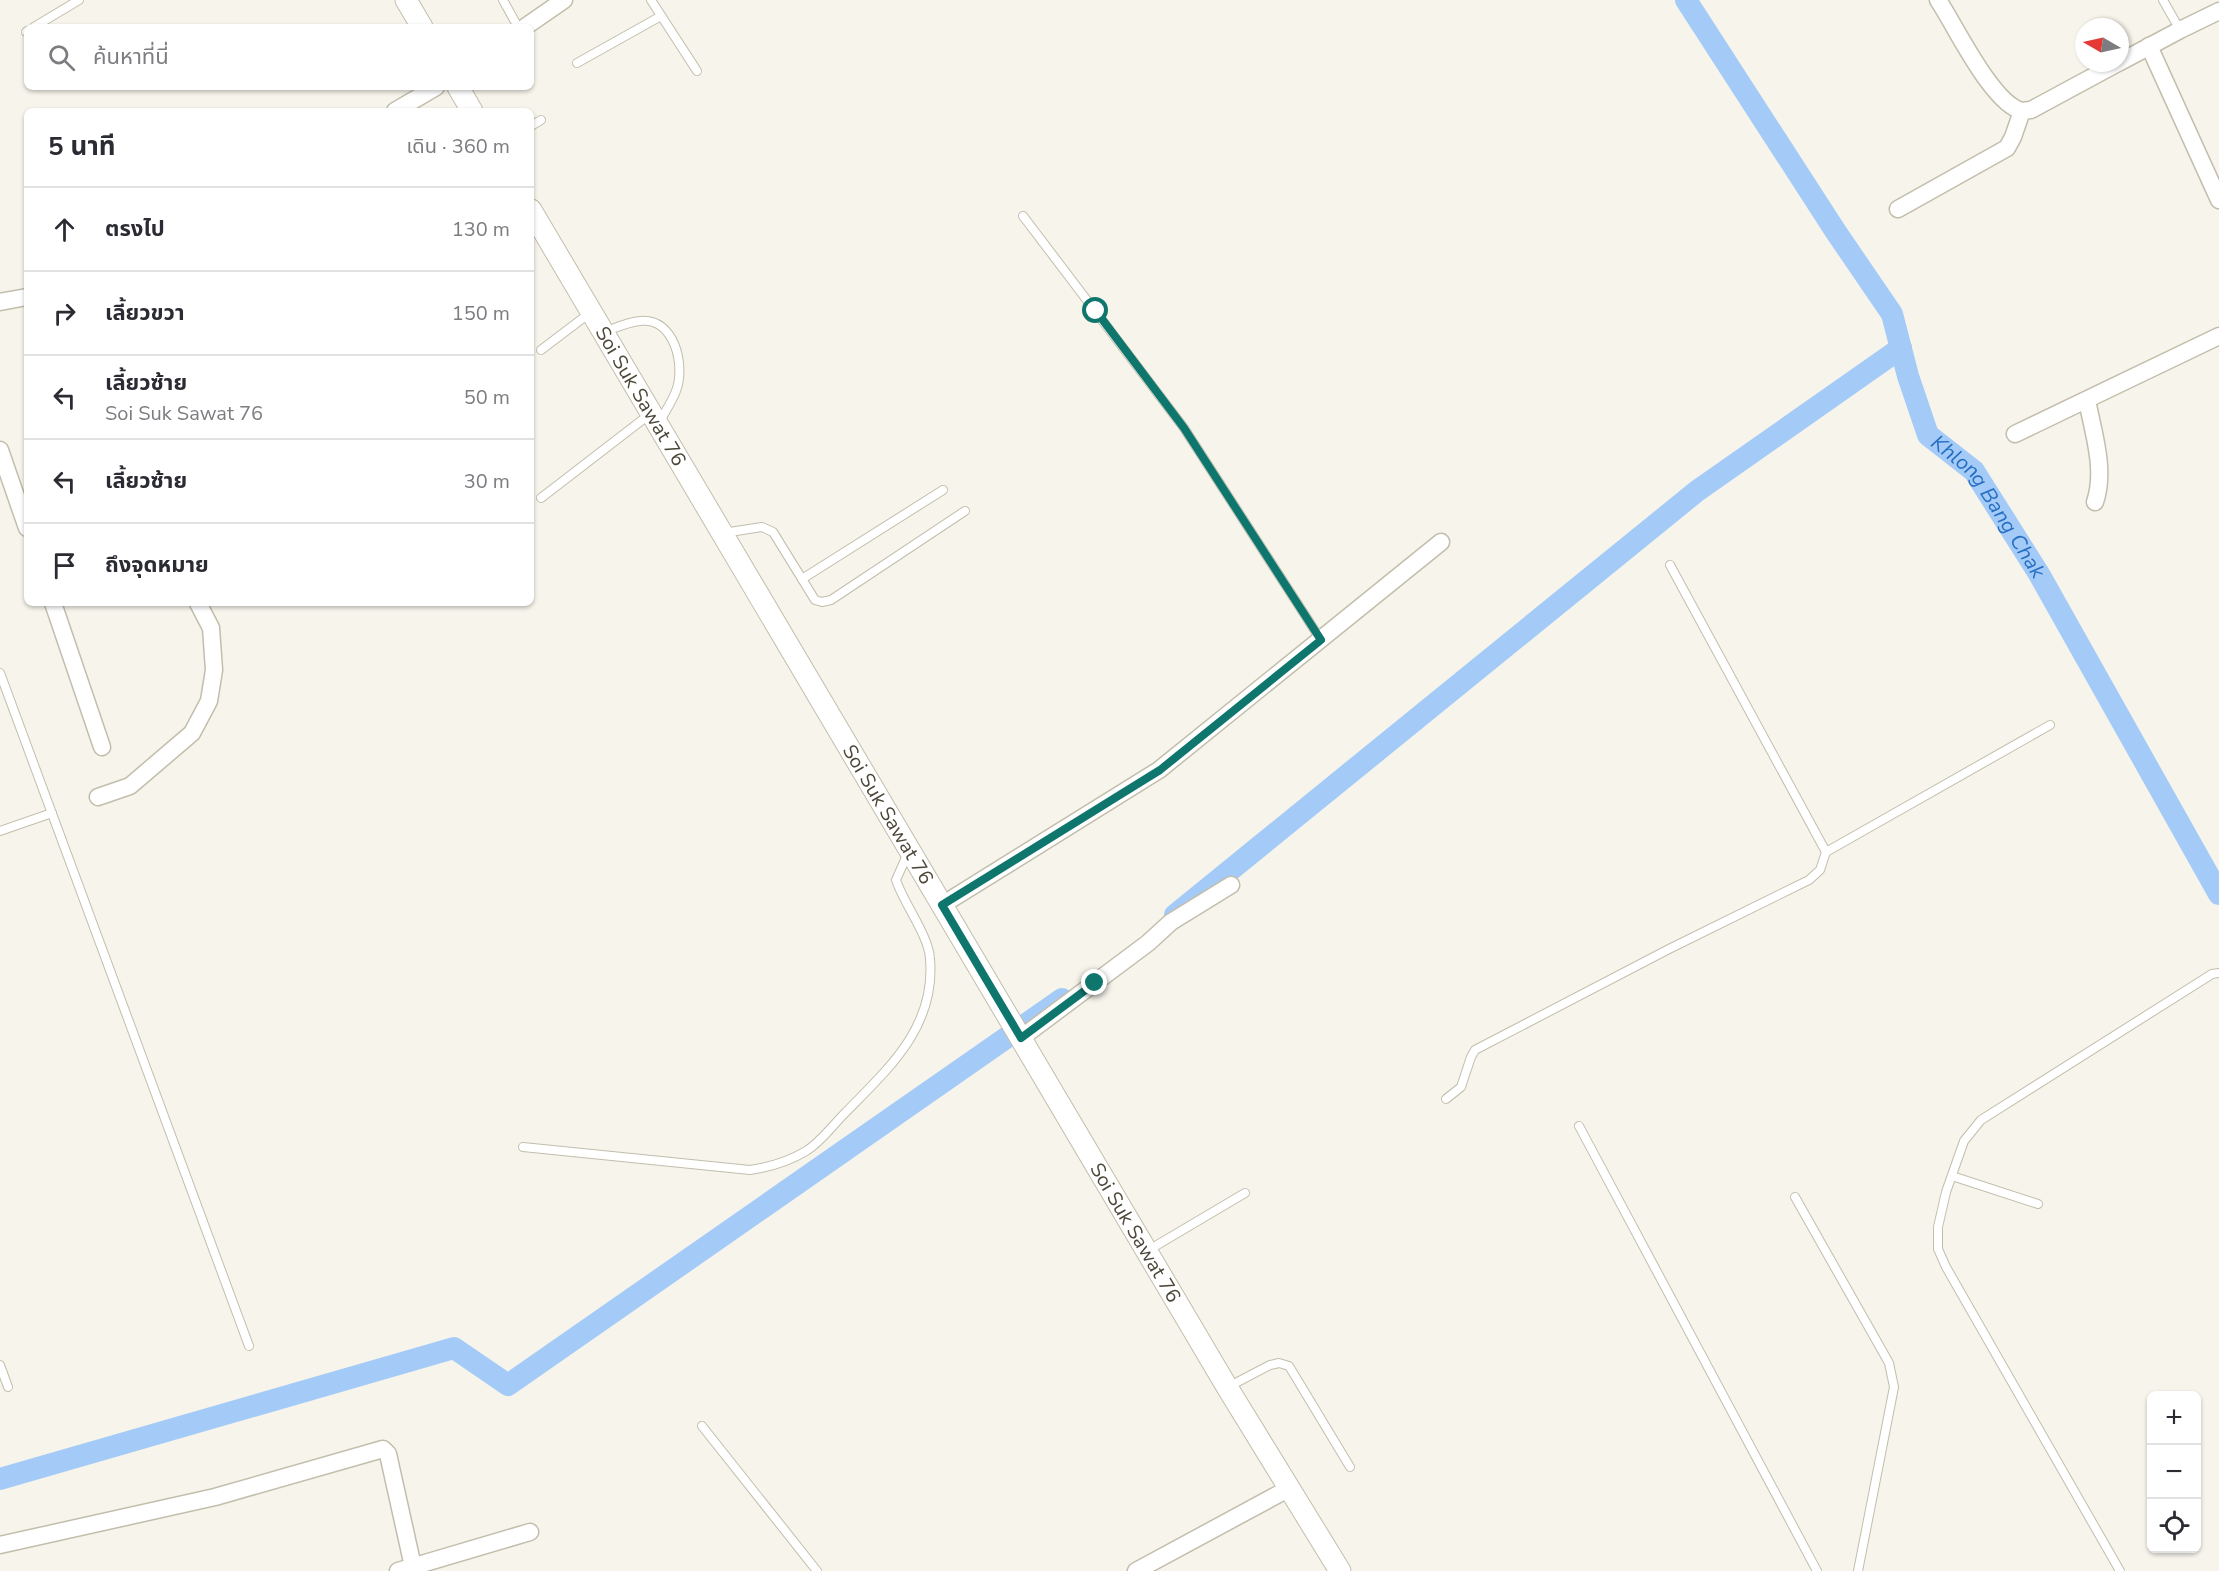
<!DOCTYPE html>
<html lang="th">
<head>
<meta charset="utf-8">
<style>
	:root { --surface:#fff; --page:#f7f7f7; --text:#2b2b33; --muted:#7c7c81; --line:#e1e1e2 }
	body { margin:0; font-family:"Nunito Sans","Noto Sans Thai",sans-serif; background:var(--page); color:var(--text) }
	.controls { position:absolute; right:18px; bottom:18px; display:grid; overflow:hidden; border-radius:9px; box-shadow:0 2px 4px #0004 }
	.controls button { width:54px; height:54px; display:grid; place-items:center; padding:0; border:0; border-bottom:2px solid var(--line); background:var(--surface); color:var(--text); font:30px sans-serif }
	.compass { position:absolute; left:2075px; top:18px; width:54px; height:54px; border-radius:50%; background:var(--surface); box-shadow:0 2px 4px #0004; rotate:279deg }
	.stop { position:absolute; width:18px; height:18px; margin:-14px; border:4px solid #0f766e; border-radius:50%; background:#fff }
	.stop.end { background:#0f766e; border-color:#fff; box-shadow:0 2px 6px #0008 }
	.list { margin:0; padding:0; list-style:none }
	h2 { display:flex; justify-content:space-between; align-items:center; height:78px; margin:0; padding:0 24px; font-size:26px }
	h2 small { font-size:20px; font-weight:400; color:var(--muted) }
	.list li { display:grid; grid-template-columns:39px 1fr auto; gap:18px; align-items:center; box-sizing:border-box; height:84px; padding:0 24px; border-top:2px solid var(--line) }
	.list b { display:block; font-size:22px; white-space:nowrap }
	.list p { margin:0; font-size:20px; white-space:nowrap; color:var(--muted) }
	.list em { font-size:20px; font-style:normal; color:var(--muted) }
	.icon { flex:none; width:33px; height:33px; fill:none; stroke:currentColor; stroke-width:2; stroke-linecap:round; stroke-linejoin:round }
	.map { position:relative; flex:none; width:2219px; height:1571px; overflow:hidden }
	.search { position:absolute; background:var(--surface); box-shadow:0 2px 4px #0004; left:24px; top:24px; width:510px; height:66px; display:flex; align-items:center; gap:15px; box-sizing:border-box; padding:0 21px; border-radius:9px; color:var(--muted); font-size:22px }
	.panel { position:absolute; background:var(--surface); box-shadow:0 2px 4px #0004; left:24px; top:108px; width:510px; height:498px; border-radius:9px }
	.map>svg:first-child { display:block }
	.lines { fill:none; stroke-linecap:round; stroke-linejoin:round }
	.canal { stroke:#a4cbf7; stroke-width:22 }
	.service-casing { stroke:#c3beac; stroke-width:10 }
	.minor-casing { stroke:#c3beac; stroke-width:19 }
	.tertiary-casing { stroke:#c3beac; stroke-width:23 }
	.service { stroke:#fff; stroke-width:8 }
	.minor { stroke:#fff; stroke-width:16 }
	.tertiary { stroke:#fff; stroke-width:21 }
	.route { stroke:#0f766e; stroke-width:8 }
	.labels { text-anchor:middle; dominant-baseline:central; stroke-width:4.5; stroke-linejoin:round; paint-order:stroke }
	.street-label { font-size:20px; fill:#4c4638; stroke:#fff }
	.water-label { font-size:21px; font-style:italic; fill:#266fc2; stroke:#fff }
</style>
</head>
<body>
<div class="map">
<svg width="2219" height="1571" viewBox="0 0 2219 1571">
	<rect width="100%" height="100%" fill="#f6f4eb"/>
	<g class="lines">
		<g class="canal">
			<path id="s1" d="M 1686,0 L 1836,232 L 1892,314 L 1908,376 L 1928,435 L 1974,471 L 2039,574 L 2219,894"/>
			<path d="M 1175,915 L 1697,491 L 1901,348"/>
			<path d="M 0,1479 L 454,1348 L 508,1385 L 1062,999"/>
		</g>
		<defs>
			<g id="service">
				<path d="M 503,0 L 518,27"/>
				<path d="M 651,0 L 697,71"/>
				<path d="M 2163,0 L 2180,30"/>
				<path d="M 34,27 L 79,0"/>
				<path d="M 26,32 L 27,31"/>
				<path d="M 577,63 L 661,16"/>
				<path d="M 531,126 L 541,120"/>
				<path d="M 1023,216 L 1184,428 L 1321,640"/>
				<path d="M 604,332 C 615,328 628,322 640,321 C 674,317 686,365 676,391 C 672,402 664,413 659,423"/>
				<path d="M 541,350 L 591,312"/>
				<path d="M 541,498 L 650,414"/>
				<path d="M 723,533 L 762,527 L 773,532 L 815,600 L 822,602 L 831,600 L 965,511"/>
				<path d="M 802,579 L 943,490"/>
				<path d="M 0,673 L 249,1346"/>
				<path d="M 0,831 L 52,813"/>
				<path d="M 1826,852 L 2050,725"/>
				<path d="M 1446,1099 L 1461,1087 L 1471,1057 L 1475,1050 L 1669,949 L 1809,880 L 1820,870 L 1826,852 L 1670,565"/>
				<path d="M 1579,1126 L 1817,1571"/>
				<path d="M 523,1147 L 750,1170 C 770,1167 788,1162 806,1151 C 820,1143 833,1125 845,1113 C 888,1069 936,1027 930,959 C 929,936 904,904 896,880 L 908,853"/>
				<path d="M 1952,1176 L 2038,1204"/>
				<path d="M 1795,1197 L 1889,1363 L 1894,1387 L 1858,1571"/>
				<path d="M 1147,1251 L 1245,1193"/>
				<path d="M 0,1365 L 8,1387"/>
				<path d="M 1228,1387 L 1270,1365 L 1279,1363 L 1289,1366 L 1350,1467"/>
				<path d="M 702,1426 L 817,1571"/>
				<path d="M 2120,1571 L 1946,1267 L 1938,1249 L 1938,1227 L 1946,1192 L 1964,1141 L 1981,1120 L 2212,974 L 2219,973"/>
			</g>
			<g id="minor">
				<path d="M 1938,0 C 1955,25 1992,104 2022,111 C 2022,111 2030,110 2031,110 L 2118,63"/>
				<path d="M 525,27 L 564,0"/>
				<path d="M 2149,46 L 2219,200"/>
				<path d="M 2120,62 L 2180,30 L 2219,11"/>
				<path d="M 395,111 L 436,87"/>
				<path d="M 1898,209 L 2007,148 L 2013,137 L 2022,111"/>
				<path d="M 0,302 L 27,297"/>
				<path d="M 2087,400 C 2093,432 2106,470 2095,502"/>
				<path d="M 2015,434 L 2219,336"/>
				<path d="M 0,450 L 27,528"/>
				<path d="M 53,603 L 102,747"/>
				<path d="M 98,797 L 130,786 L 192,733 L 209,701 L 214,670 L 211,628 L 198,603"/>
				<path d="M 942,905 L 1159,770 L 1441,542"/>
				<path d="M 1021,1038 L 1148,943 L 1171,922 L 1231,885"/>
				<path d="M 0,1545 L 215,1497 L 383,1449 L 388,1454 L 414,1571"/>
				<path d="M 398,1571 L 530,1532"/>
				<path d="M 1136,1571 L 1288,1489"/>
			</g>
			<g id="tertiary">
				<path d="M 406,0 L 422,27"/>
				<path d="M 458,87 L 472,111"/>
				<path id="s2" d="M 531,210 L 1227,1387 L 1340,1571"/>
			</g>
		</defs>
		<use href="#service" class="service-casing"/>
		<use href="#minor" class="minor-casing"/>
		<use href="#tertiary" class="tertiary-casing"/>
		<use href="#service" class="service"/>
		<use href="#minor" class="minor"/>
		<use href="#tertiary" class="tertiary"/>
	</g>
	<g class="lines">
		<path class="route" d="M 1095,983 L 1021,1038 L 942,905 L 1160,770 L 1321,640 L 1184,428 L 1096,311"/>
	</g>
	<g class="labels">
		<g class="street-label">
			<text stroke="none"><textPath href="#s2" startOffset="216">Soi Suk Sawat 76</textPath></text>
			<text stroke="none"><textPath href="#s2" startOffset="702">Soi Suk Sawat 76</textPath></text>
			<text stroke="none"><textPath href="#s2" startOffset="1188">Soi Suk Sawat 76</textPath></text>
		</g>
		<g class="water-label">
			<text stroke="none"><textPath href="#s1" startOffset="597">Khlong Bang Chak</textPath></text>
		</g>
	</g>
</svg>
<div class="controls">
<button>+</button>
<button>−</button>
<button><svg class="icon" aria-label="locate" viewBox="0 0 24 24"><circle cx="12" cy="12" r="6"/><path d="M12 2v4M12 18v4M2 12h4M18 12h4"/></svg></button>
</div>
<svg class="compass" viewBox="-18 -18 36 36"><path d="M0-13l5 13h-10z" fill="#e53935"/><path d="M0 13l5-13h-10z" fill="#7c7c81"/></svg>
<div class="stop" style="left:1096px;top:311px"></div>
<div class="stop end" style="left:1095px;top:983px"></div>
<div class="search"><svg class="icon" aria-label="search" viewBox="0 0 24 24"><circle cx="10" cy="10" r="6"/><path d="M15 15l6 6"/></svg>ค้นหาที่นี่</div>
<section class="panel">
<h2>5 นาที<small>เดิน · 360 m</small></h2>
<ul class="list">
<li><svg class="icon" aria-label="ahead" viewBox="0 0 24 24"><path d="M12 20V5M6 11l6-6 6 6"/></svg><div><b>ตรงไป</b></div><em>130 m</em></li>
<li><svg class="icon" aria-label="right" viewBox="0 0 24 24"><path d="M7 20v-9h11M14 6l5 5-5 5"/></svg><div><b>เลี้ยวขวา</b></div><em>150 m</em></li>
<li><svg class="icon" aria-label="left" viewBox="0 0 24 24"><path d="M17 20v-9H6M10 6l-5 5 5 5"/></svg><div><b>เลี้ยวซ้าย</b><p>Soi Suk Sawat 76</p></div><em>50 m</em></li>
<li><svg class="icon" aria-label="left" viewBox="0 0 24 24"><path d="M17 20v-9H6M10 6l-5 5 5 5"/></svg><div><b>เลี้ยวซ้าย</b></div><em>30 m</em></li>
<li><svg class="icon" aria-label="arrive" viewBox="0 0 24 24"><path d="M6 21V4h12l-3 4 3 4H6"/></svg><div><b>ถึงจุดหมาย</b></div></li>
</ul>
</section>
</div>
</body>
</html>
